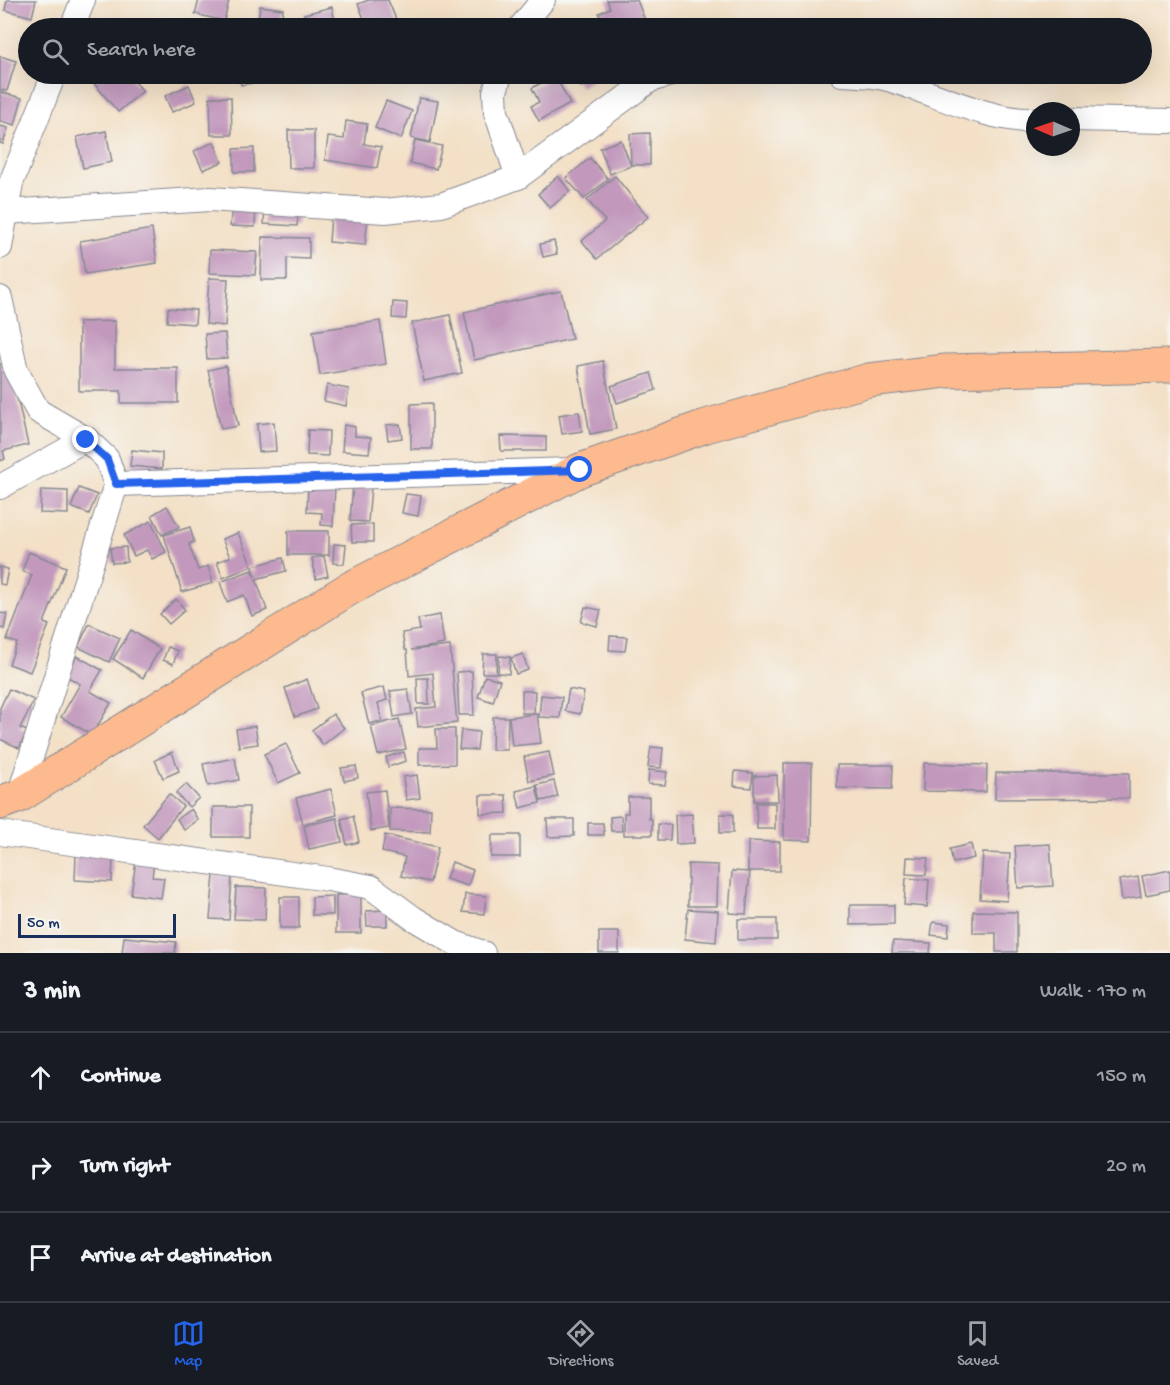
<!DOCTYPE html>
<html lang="en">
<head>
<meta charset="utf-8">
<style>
	:root { --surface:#171b24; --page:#242831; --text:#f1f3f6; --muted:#9ea1a6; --line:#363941; --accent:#2563eb }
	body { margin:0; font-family:"Gochi Hand",sans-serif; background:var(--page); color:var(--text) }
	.compass { position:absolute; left:1026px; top:102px; width:54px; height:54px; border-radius:50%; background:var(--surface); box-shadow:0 6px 24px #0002; rotate:272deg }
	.scale { position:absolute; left:18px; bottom:15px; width:158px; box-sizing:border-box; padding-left:6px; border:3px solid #1b2f5e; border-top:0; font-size:16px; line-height:21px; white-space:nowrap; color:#1b2f5e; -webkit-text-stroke:4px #f6f6f2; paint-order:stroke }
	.stop { position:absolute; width:18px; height:18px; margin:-14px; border:4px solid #2563eb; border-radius:50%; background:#fff }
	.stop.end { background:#2563eb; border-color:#fff; box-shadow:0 2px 6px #0008 }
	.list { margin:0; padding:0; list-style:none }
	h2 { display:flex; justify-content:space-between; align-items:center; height:78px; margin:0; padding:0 24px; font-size:26px }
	h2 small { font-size:20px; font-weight:400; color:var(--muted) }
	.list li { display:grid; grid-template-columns:39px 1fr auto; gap:18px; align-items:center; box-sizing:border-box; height:90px; padding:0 24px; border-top:2px solid var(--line) }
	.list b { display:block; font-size:22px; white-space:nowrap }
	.list em { font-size:20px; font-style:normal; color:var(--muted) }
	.icon { flex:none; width:33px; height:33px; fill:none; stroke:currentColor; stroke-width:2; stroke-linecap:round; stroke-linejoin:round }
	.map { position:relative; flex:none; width:1170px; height:953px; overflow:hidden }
	.search { position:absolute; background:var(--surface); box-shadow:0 6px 24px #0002; left:18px; right:18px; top:18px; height:66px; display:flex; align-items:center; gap:15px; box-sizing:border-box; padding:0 21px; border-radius:33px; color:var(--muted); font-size:22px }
	.sheet { height:348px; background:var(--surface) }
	nav { display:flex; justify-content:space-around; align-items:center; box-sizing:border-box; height:84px; border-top:2px solid var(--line); background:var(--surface); font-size:16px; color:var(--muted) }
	nav a { display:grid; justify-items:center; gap:3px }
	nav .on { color:var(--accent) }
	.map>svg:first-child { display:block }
	.building { fill:#c299bd }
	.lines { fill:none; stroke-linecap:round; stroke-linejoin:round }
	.street-casing { stroke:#878892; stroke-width:26 }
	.highway-casing { stroke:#878892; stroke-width:35 }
	.street { stroke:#fff; stroke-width:24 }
	.highway { stroke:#fcba8e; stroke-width:33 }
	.route { stroke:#2563eb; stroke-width:8 }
</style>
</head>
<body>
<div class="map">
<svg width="1170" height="953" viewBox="0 0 1170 953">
	<rect width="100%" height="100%" fill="#f6f6f2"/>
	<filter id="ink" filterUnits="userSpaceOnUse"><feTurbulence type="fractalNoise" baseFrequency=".0167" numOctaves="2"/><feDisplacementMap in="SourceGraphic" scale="12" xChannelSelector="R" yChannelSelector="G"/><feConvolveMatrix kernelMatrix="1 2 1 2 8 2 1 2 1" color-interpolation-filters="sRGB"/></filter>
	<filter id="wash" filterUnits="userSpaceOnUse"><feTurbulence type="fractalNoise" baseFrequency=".008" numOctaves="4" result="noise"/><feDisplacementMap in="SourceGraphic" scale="24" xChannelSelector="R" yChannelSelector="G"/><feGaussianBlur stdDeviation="1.35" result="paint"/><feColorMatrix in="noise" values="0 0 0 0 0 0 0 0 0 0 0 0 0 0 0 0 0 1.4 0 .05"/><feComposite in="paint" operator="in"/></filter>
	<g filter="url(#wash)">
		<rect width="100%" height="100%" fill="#f3e0c6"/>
		<g id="blocks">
			<g class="building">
				<path d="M 7,0 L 36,0 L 32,17 L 5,10 Z"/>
				<path d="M 199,0 L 229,0 L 224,21 L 195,14 Z"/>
				<path d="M 369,0 L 388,0 L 398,24 L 386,28 L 368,28 L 358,4 Z"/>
				<path d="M 607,0 L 637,0 L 648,28 L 605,28 L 599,13 L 610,8 Z"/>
				<path d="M 260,6 L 283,9 L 280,28 L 257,28 Z"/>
				<path d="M 332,7 L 335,22 L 306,28 L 304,14 Z"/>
				<path d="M 0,56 L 16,61 L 7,91 L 0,90 Z"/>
				<path d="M 103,74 L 128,74 L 143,91 L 118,112 L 93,82 Z"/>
				<path d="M 239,74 L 252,74 L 253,83 L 241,85 Z"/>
				<path d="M 572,74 L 592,74 L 595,77 L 581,87 Z"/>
				<path d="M 555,75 L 570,104 L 539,121 L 531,106 L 539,102 L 532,88 Z"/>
				<path d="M 189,85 L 196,102 L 172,112 L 165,96 Z"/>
				<path d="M 0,92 L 22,98 L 15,125 L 0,121 Z"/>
				<path d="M 210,97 L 231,97 L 232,135 L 211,135 Z"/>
				<path d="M 419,98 L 438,101 L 430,142 L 411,138 Z"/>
				<path d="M 386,101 L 412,111 L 401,139 L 375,128 Z"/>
				<path d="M 346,121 L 367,124 L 364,144 L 381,147 L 377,168 L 325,160 L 328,137 L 344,139 Z"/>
				<path d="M 0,126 L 8,128 L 3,144 L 0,143 Z"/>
				<path d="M 288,130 L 314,130 L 314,168 L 289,168 Z"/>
				<path d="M 106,131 L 112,162 L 83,168 L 77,137 Z"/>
				<path d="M 650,133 L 650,165 L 631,165 L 630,134 Z"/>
				<path d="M 415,140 L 442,146 L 436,169 L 410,163 Z"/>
				<path d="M 621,140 L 631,166 L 610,174 L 600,148 Z"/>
				<path d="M 214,142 L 222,162 L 203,170 L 194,151 Z"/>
				<path d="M 254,148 L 254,172 L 234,172 L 234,149 Z"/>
				<path d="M 590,158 L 608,179 L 584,199 L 566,178 Z"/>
				<path d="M 558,176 L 570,191 L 550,208 L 538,194 Z"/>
				<path d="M 615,176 L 648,217 L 597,259 L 582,241 L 605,221 L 587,200 Z"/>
				<path d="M 232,204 L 256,206 L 255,227 L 230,226 Z"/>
				<path d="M 265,205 L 299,208 L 297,226 L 264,224 Z"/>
				<path d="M 331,215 L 368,218 L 365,245 L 329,242 Z"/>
				<path d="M 152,229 L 157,263 L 85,274 L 80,241 Z"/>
				<path d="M 262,237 L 309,238 L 309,259 L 287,258 L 287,280 L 261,280 Z"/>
				<path d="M 554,241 L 557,254 L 543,257 L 540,244 Z"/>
				<path d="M 210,250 L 257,252 L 255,275 L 209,273 Z"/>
				<path d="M 209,278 L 228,279 L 225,326 L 206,324 Z"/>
				<path d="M 561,291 L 572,339 L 474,360 L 464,312 Z"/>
				<path d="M 393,302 L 407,303 L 406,319 L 392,318 Z"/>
				<path d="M 168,308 L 196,310 L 195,324 L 167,322 Z"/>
				<path d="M 450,315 L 462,373 L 424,381 L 412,323 Z"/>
				<path d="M 115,321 L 115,368 L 178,368 L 178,403 L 121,403 L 121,391 L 79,391 L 79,322 Z"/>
				<path d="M 380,321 L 386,364 L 320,375 L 313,331 Z"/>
				<path d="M 225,333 L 227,358 L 207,359 L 205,334 Z"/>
				<path d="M 603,361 L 616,429 L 590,434 L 578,366 Z"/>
				<path d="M 9,362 L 28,445 L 3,451 L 5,459 L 0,461 L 0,364 Z"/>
				<path d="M 226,366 L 238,426 L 221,429 L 208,370 Z"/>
				<path d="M 651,373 L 656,390 L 617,403 L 611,386 Z"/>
				<path d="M 327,385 L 349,389 L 346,406 L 324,401 Z"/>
				<path d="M 432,403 L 432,449 L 411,449 L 411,404 Z"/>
				<path d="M 579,412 L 582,431 L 562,434 L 559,415 Z"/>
				<path d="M 274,422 L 276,451 L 259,452 L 257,424 Z"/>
				<path d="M 400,424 L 402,438 L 388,440 L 386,425 Z"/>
				<path d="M 344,425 L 355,427 L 355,436 L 371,437 L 369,453 L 342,451 Z"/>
				<path d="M 308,430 L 329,431 L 328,456 L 307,455 Z"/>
				<path d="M 500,436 L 546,437 L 546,451 L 501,451 Z"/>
				<path d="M 132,450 L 162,453 L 162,469 L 130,466 Z"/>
				<path d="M 308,484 L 335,486 L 333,526 L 321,525 L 322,513 L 307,512 Z"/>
				<path d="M 353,485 L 371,487 L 368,522 L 350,521 Z"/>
				<path d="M 79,488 L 97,495 L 89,514 L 71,507 Z"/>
				<path d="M 41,490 L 68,491 L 68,514 L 40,513 Z"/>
				<path d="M 406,494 L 421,496 L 418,516 L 402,513 Z"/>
				<path d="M 167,506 L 179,527 L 162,535 L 152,515 Z"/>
				<path d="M 151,521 L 166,552 L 152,559 L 147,550 L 134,556 L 124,535 Z"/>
				<path d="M 373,524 L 373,542 L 352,542 L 351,525 Z"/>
				<path d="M 190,527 L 194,542 L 189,544 L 198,570 L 208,566 L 213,583 L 182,592 L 164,535 Z"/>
				<rect x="288" y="531" width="41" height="24"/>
				<path d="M 238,533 L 252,566 L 223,578 L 217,562 L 230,557 L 222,539 Z"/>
				<path d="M 334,544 L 346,545 L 344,564 L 333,563 Z"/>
				<path d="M 126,547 L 127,562 L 112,563 L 110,548 Z"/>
				<path d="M 29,552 L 66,567 L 44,623 L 49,625 L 30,672 L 9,664 L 17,643 L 7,640 L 32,575 L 22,571 Z"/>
				<path d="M 324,556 L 328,576 L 316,579 L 312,558 Z"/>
				<path d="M 283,558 L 286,571 L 256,579 L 267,610 L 252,616 L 244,595 L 227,602 L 220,582 L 252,570 L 255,577 L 253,566 Z"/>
				<path d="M 0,567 L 8,569 L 5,585 L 0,584 Z"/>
				<path d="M 176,599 L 185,610 L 169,624 L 160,614 Z"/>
				<path d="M 585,607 L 601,610 L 597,626 L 581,622 Z"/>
				<path d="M 0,613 L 7,614 L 4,629 L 0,628 Z"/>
				<path d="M 440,615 L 444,644 L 411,650 L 450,646 L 457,723 L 418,727 L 416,709 L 436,707 L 433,673 L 409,676 L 407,650 L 405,650 L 402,633 L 420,630 L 418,619 Z"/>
				<path d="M 89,624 L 120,638 L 109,662 L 78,647 Z"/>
				<path d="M 131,630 L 160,649 L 143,678 L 113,659 Z"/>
				<path d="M 610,636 L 627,637 L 625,651 L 609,650 Z"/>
				<path d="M 168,647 L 178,651 L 173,664 L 163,660 Z"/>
				<path d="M 483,654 L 497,654 L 496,673 L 482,673 Z"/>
				<path d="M 523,654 L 528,670 L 516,674 L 511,658 Z"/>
				<path d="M 77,656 L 102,670 L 90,691 L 111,703 L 92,735 L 61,717 L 80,684 L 66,676 Z"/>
				<path d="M 499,656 L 510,657 L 509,674 L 498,673 Z"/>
				<path d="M 472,671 L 474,715 L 459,715 L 457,672 Z"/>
				<path d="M 485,676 L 500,680 L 493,702 L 478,697 Z"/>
				<path d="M 417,678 L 428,678 L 429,704 L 418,704 Z"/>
				<path d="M 307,679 L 317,709 L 295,717 L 285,688 Z"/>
				<path d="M 384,687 L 387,700 L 378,703 L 382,721 L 369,724 L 361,693 Z"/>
				<path d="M 9,689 L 34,700 L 20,728 L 27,731 L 19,748 L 0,739 L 0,708 Z"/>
				<path d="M 408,689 L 412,714 L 394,717 L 390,691 Z"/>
				<path d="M 569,689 L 584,692 L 580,714 L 565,711 Z"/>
				<path d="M 522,691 L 535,691 L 534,713 L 522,713 Z"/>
				<path d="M 541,695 L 562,697 L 560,718 L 539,717 Z"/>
				<path d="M 333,714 L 344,728 L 323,745 L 312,730 Z"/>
				<path d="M 537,714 L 541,743 L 512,746 L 509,717 Z"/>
				<path d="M 493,717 L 508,717 L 507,750 L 492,750 Z"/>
				<path d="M 399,719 L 406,749 L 378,755 L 371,726 Z"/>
				<path d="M 255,726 L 258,744 L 239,747 L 236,729 Z"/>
				<path d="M 436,729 L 455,729 L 455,764 L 419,765 L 419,748 L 437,748 Z"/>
				<path d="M 461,730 L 479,732 L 477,750 L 459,749 Z"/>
				<path d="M 286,744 L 300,773 L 278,783 L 264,754 Z"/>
				<path d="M 651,747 L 663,748 L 661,768 L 648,767 Z"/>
				<path d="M 172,752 L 179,771 L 163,778 L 155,760 Z"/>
				<path d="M 404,752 L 406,761 L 388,767 L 386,757 Z"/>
				<path d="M 549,752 L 554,776 L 529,781 L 524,757 Z"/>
				<path d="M 235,758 L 239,780 L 208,786 L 203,764 Z"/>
				<path d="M 784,763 L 812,763 L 811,841 L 784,840 Z"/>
				<path d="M 924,763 L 987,765 L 986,792 L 923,791 Z"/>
				<path d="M 837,765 L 893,765 L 892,789 L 837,788 Z"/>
				<path d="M 356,766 L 358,778 L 344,781 L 341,768 Z"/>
				<path d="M 649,770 L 667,772 L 665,785 L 648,784 Z"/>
				<path d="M 735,771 L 753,773 L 751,788 L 734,786 Z"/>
				<path d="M 996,773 L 1129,773 L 1129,798 L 995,799 Z"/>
				<path d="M 417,775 L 420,798 L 406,800 L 403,777 Z"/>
				<path d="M 777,775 L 778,801 L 754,801 L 754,776 Z"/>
				<path d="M 554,781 L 558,797 L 541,801 L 537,785 Z"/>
				<path d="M 186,784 L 199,798 L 189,807 L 176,793 Z"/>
				<path d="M 536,786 L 540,803 L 520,808 L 516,791 Z"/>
				<path d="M 331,789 L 337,815 L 303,824 L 296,798 Z"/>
				<path d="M 385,790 L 389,828 L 371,831 L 366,792 Z"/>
				<path d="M 169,794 L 183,806 L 158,838 L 143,825 Z"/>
				<path d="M 480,795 L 506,795 L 507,813 L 480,814 Z"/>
				<path d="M 628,797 L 649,797 L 649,819 L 652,819 L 652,835 L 624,835 L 624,813 L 628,813 Z"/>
				<path d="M 756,803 L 775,803 L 775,829 L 757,829 Z"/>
				<rect x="213" y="807" width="36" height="30"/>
				<path d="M 390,808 L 431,809 L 430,832 L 390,831 Z"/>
				<path d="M 191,809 L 198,820 L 184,830 L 177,819 Z"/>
				<path d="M 692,814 L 694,843 L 676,844 L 675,815 Z"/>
				<rect x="720" y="814" width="13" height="19"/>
				<path d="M 353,816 L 359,842 L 347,845 L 341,819 Z"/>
				<path d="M 621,816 L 622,831 L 611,831 L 610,817 Z"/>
				<path d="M 337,818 L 342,842 L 309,849 L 304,826 Z"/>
				<path d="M 547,819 L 574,819 L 574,836 L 548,837 Z"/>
				<path d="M 588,823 L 603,823 L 604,835 L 588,835 Z"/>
				<path d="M 658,824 L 671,825 L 670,840 L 658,840 Z"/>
				<path d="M 385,835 L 438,847 L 430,882 L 401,876 L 405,857 L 382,852 Z"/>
				<path d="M 492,835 L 520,835 L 520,857 L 491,857 Z"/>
				<path d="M 748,841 L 780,842 L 780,871 L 748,871 Z"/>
				<path d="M 971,844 L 974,858 L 953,863 L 950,849 Z"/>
				<path d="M 1050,844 L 1053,886 L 1018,888 L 1015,846 Z"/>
				<path d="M 983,853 L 1010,854 L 1007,901 L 980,899 Z"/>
				<path d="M 76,854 L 113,856 L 112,882 L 75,880 Z"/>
				<path d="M 907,857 L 928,858 L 926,875 L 906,874 Z"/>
				<path d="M 136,861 L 154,863 L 152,877 L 164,878 L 161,898 L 131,894 Z"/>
				<path d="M 452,862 L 473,870 L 468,886 L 446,879 Z"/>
				<path d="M 688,864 L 718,865 L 717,906 L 688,906 Z"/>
				<path d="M 1170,870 L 1170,890 L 1146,895 L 1142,876 Z"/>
				<path d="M 732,871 L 750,872 L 746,914 L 729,913 Z"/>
				<path d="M 214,875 L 232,876 L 229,920 L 210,919 Z"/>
				<path d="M 1138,877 L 1141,897 L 1122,900 L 1119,880 Z"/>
				<path d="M 906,878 L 929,880 L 927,907 L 904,905 Z"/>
				<path d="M 236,887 L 266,888 L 265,920 L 234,919 Z"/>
				<path d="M 465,894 L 486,896 L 484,914 L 463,912 Z"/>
				<rect x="336" y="895" width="25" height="38"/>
				<path d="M 333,896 L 333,915 L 312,915 L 312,897 Z"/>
				<rect x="280" y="897" width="19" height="31"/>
				<path d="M 850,905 L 894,905 L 894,924 L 850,925 Z"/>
				<path d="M 688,909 L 718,911 L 716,942 L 685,939 Z"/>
				<path d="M 387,910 L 387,926 L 367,926 L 366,911 Z"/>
				<path d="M 973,911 L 1017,912 L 1017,952 L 996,952 L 996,933 L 973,933 Z"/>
				<rect x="738" y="919" width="39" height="21"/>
				<path d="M 933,922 L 949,924 L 948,937 L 931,935 Z"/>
				<rect x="599" y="932" width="20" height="21"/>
				<path d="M 124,937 L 176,942 L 175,953 L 122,953 Z"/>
				<path d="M 893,941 L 931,943 L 930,953 L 892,953 Z"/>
			</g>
		</g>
	</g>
	<g filter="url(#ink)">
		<use href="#blocks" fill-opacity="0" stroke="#878892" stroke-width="1.5"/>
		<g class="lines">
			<defs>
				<g id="street">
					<path d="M 72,28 L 83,0"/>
					<path d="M 520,28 L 543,0"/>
					<path d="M 500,74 L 495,92 L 496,112 L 518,177"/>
					<path d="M 842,74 C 857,75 874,75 888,79 C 931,92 991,122 1035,120"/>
					<path d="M 1071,119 L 1170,121"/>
					<path d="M 6,212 L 210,199 L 385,211 L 441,205 L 518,177 L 650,80 L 671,74"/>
					<path d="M 0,247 L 11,183 L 54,74"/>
					<path d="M 0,298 L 16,371 L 38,411 L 86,439 L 107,459 L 116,484 L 572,470"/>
					<path d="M 0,487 L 86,439"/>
					<path d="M 19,796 L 116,484"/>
					<path d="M 0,833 L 328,879 L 371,887 L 413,918 L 455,943 L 483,953"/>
				</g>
				<path id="highway" d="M 0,803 L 19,796 L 347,590 L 580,470 L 706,426 L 869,380 L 946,371 L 1170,366"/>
			</defs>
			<use href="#street" class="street-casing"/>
			<use href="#highway" class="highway-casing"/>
			<use href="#street" class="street"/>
			<use href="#highway" class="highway"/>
		</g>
	</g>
	<g class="lines" filter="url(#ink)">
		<path class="route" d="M 86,440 L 107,459 L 116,484 L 580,470"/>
	</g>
</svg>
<svg class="compass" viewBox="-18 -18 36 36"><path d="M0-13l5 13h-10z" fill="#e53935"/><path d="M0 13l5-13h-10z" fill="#9ea1a6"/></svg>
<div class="scale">50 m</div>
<div class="stop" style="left:580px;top:470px"></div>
<div class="stop end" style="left:86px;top:440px"></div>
<div class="search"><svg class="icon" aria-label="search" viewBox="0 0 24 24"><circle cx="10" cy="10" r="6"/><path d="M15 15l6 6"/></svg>Search here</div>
</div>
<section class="sheet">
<h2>3 min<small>Walk · 170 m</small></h2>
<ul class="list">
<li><svg class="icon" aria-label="ahead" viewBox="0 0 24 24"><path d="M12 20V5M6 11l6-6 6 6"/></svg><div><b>Continue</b></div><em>150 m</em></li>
<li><svg class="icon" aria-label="right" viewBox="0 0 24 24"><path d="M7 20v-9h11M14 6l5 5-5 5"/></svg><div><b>Turn right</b></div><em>20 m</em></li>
<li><svg class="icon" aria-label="arrive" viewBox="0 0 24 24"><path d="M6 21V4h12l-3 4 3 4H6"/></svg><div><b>Arrive at destination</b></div></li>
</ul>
</section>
<nav>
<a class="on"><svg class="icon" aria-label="map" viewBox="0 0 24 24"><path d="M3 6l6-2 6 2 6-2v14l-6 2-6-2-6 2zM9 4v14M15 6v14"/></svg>Map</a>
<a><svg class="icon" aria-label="directions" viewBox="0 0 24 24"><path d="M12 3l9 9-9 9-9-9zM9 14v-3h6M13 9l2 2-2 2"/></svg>Directions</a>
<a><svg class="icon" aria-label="saved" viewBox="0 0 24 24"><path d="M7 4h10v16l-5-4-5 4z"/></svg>Saved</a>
</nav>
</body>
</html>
